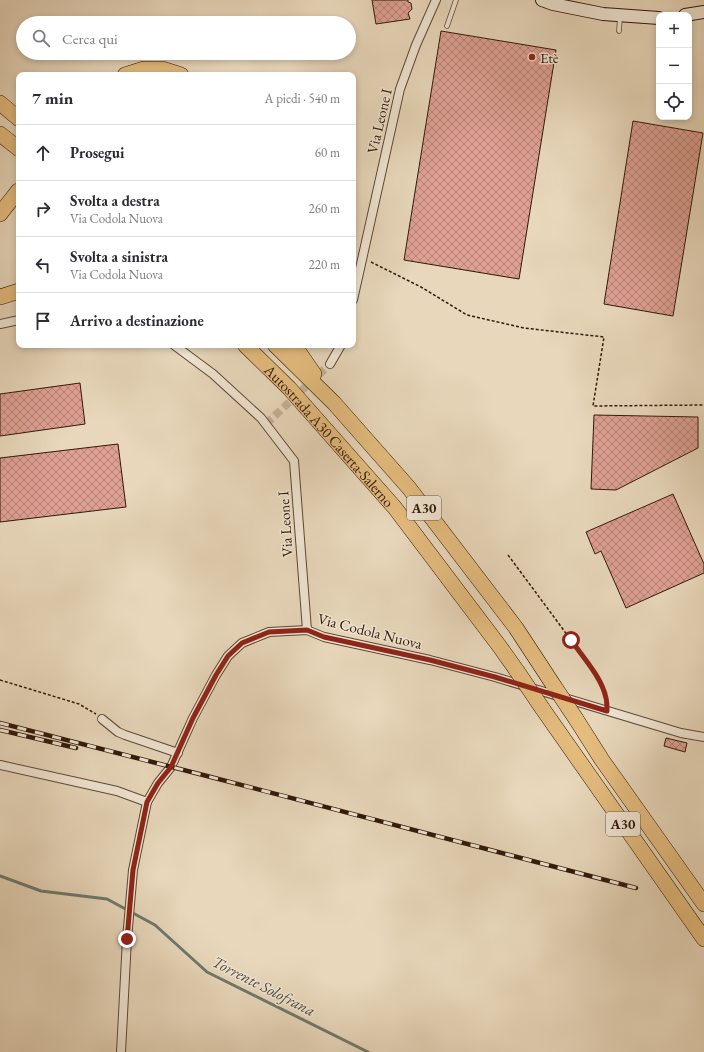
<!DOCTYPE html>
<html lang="it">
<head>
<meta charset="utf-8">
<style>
	:root { --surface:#fff; --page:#f2f2f3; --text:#2b2b33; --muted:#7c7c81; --line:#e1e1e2 }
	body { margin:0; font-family:"EB Garamond",serif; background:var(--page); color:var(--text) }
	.controls { position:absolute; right:12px; top:12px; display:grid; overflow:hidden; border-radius:8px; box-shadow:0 2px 6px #0003 }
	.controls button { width:36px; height:36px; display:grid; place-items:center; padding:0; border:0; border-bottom:1px solid var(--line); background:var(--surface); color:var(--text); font:20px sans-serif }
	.stop { position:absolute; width:12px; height:12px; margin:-9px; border:3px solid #8f2418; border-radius:50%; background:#fff }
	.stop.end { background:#8f2418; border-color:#fff; box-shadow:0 1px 4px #0008 }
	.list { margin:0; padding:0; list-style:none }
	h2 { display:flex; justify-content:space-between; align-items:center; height:52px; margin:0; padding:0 16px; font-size:17px }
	h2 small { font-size:13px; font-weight:400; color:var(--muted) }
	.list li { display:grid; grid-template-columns:26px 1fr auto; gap:12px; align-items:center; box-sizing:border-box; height:56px; padding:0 16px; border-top:1px solid var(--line) }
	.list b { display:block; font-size:15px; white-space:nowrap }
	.list p { margin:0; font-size:13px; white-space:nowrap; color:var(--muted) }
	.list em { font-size:13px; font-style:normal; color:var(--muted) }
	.icon { flex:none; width:22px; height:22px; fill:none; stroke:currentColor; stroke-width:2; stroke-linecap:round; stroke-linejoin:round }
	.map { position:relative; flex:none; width:704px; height:1052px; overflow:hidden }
	.search { position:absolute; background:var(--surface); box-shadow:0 2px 6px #0003; left:16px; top:16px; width:340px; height:44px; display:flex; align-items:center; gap:10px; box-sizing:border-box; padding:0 14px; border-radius:22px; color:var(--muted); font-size:15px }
	.panel { position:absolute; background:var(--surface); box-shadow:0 2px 6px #0003; left:16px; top:72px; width:340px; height:276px; border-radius:8px }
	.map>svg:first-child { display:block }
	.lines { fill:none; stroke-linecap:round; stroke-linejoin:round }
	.stream { stroke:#6e796d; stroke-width:3 }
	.building { fill:url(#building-cross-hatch); stroke:#301809 }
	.street-tunnel { stroke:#c3b197; stroke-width:8; stroke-dasharray:8 4; stroke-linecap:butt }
	.lane-casing { stroke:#5e4836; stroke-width:5.5 }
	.street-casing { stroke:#5e4836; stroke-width:10 }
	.secondary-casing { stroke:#301809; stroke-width:14 }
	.highway-casing { stroke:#301809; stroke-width:16 }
	.path { stroke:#301809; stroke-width:1.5; stroke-dasharray:3 2; stroke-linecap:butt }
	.lane { stroke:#f0e5d3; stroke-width:4 }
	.street { stroke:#f0e5d3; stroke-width:8 }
	.secondary { stroke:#f0e5d3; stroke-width:12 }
	.highway { stroke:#e4bc7e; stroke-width:15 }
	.rail-casing { stroke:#301809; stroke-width:4.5 }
	.rail { stroke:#f0e5d3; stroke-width:3; stroke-dasharray:9; stroke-linecap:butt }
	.highway-bridge-casing { stroke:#301809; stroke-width:16; stroke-linecap:butt }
	.highway-bridge { stroke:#e4bc7e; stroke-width:15 }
	.route { stroke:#8f2418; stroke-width:5 }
	.poi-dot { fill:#8f2418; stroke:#f0e5d3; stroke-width:1.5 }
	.labels { text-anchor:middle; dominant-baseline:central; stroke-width:3; stroke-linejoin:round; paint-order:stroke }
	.shield { fill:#f0e5d3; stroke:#6a5646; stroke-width:1 }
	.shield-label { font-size:14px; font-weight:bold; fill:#301809 }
	.poi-label { font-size:15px; fill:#301809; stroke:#f0e5d3; text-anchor:start }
	.street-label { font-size:15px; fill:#301809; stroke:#f0e5d3 }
	.water-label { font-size:16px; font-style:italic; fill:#4f493b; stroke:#f0e5d3 }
</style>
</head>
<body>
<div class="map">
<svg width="704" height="1052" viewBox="0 0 704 1052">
	<defs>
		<pattern id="building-cross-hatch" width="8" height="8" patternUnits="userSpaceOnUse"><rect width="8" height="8" fill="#dea093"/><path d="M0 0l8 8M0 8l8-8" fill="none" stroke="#b48176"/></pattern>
	</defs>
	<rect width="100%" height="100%" fill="#e8d7bb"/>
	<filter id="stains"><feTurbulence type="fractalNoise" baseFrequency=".005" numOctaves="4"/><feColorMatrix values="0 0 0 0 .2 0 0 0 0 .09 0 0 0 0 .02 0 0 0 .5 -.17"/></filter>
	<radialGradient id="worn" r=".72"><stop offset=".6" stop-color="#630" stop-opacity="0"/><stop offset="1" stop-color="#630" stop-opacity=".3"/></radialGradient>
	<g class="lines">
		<path class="stream" d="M 0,876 L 41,891 L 107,899 L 155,925 L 207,972 L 368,1052"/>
	</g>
	<g class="building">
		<path d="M 372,0 L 408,0 L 408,2 L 411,3 L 412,9 L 408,13 L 410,19 L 376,24 Z"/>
		<path d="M 441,31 L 556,50 L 519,279 L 404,260 Z"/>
		<path d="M 633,121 L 703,133 L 673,316 L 604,304 Z"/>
		<path d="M 80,383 L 85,424 L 0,436 L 0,394 Z"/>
		<path d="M 594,415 L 698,417 L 698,448 L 616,490 L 591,489 Z"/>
		<path d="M 118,444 L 126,507 L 0,522 L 0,458 Z"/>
		<path d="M 673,494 L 704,564 L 704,573 L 626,608 L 601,551 L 595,554 L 586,532 Z"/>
		<path d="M 666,738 L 687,743 L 685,752 L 664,746 Z"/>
	</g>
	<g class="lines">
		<path class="street-tunnel" d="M 266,424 L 330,364"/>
		<defs>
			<g id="lane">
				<path d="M 447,26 L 456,0"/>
				<path d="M 619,31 L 620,17"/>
			</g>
			<g id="street">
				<path d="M 353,300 L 400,89 L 416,45 L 436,0"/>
				<path d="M 0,324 L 19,320"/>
				<path d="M 174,345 L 213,374 L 261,418 L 294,461 L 307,630"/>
				<path d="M 330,364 L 341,345"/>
				<path d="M 102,719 L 118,732 L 125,735 L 178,753"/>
				<path d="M 0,765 L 117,791 L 147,802"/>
				<path d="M 121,1052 L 127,939 L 133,870 L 147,802 L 158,783 L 171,767 L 193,718 L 216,675 L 228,656 L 242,643 L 269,632 L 307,630 L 324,637 L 430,660 L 495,677 L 681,733 L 704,737"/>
			</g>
			<g id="secondary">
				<path d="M 542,0 L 553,4 L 603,14 L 659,18"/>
				<path d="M 685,15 L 704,12"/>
			</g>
			<g id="highway">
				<path d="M 125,75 L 144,69 L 162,69 L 181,75"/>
				<path d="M 0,103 L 19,119"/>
				<path d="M 0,134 L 19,149"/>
				<path d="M 0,214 L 18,191"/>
				<path d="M 0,297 L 19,291"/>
				<path id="s1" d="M 245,345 L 289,388 L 395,508 L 500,647 L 517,671"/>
				<path d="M 275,345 L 334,403 L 409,488 L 516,628 L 554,686"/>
				<path d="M 294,345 L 314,374"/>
				<path d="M 542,708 L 704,939"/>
				<path d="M 576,719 L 602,760 L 704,904"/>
			</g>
		</defs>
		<use href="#lane" class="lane-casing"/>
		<use href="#street" class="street-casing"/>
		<use href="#secondary" class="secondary-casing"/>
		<use href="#highway" class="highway-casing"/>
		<g class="path">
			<path d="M 371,262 L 421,287 L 467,315 L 524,328 L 604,337 L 593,406 L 704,405"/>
			<path d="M 508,555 L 571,640 L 598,679 L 603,688 L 607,702"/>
			<path d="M 0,680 L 79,704 L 96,714"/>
		</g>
		<use href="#lane" class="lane"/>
		<use href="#street" class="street"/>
		<use href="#secondary" class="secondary"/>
		<use href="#highway" class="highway"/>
		<defs>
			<g id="rail">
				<path d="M 0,723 L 207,776 L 636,888"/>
				<path d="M 0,730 L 76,748"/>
			</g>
		</defs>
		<use href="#rail" class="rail-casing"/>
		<use href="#rail" class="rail"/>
		<defs>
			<g id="highway-bridge">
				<path d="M 517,671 L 542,708"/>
				<path d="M 554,686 L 576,719"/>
			</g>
		</defs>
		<use href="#highway-bridge" class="highway-bridge-casing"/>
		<use href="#highway-bridge" class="highway-bridge"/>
	</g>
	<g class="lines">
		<path class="route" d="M 127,939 L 133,870 L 147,802 L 158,783 L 171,767 L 193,718 L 216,675 L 228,656 L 242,643 L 269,632 L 307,630 L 324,637 L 430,660 L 495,677 L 607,711 C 607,707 607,702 606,698 C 602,678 583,657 571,640"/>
	</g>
	<circle class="poi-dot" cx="532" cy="57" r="4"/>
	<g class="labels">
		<g class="shield">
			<rect x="407" y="496" width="34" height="24" rx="3"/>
			<rect x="606" y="812" width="34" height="24" rx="3"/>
		</g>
		<g class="shield-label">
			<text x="424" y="508">A30</text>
			<text x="623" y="824">A30</text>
		</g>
		<g class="poi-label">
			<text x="540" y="57">Etè</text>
		</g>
		<g class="street-label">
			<text transform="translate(379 121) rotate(-77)">Via Leone I</text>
			<text stroke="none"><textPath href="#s1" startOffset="124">Autostrada A30 Caserta-Salerno</textPath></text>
			<text transform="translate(285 524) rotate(-94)">Via Leone I</text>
			<text transform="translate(370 631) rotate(14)">Via Codola Nuova</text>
		</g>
		<g class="water-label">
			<text transform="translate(264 986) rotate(27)">Torrente Solofrana</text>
		</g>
	</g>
	<rect width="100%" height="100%" filter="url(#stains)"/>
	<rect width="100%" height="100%" fill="url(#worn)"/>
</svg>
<div class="controls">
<button>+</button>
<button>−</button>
<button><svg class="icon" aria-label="locate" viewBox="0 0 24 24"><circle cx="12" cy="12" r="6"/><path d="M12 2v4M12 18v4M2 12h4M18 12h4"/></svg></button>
</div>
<div class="stop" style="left:571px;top:640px"></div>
<div class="stop end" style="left:127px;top:939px"></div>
<div class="search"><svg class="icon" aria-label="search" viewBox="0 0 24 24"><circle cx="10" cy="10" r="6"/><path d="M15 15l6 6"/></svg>Cerca qui</div>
<section class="panel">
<h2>7 min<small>A piedi · 540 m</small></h2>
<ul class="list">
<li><svg class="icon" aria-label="ahead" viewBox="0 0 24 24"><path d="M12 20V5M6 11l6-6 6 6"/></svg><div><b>Prosegui</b></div><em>60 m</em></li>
<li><svg class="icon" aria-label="right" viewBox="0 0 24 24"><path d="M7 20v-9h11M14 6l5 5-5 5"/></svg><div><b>Svolta a destra</b><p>Via Codola Nuova</p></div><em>260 m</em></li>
<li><svg class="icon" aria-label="left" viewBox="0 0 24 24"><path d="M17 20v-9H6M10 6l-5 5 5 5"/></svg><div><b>Svolta a sinistra</b><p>Via Codola Nuova</p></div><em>220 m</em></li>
<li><svg class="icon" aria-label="arrive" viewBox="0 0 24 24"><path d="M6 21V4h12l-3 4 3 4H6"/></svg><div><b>Arrivo a destinazione</b></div></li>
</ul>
</section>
</div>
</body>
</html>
